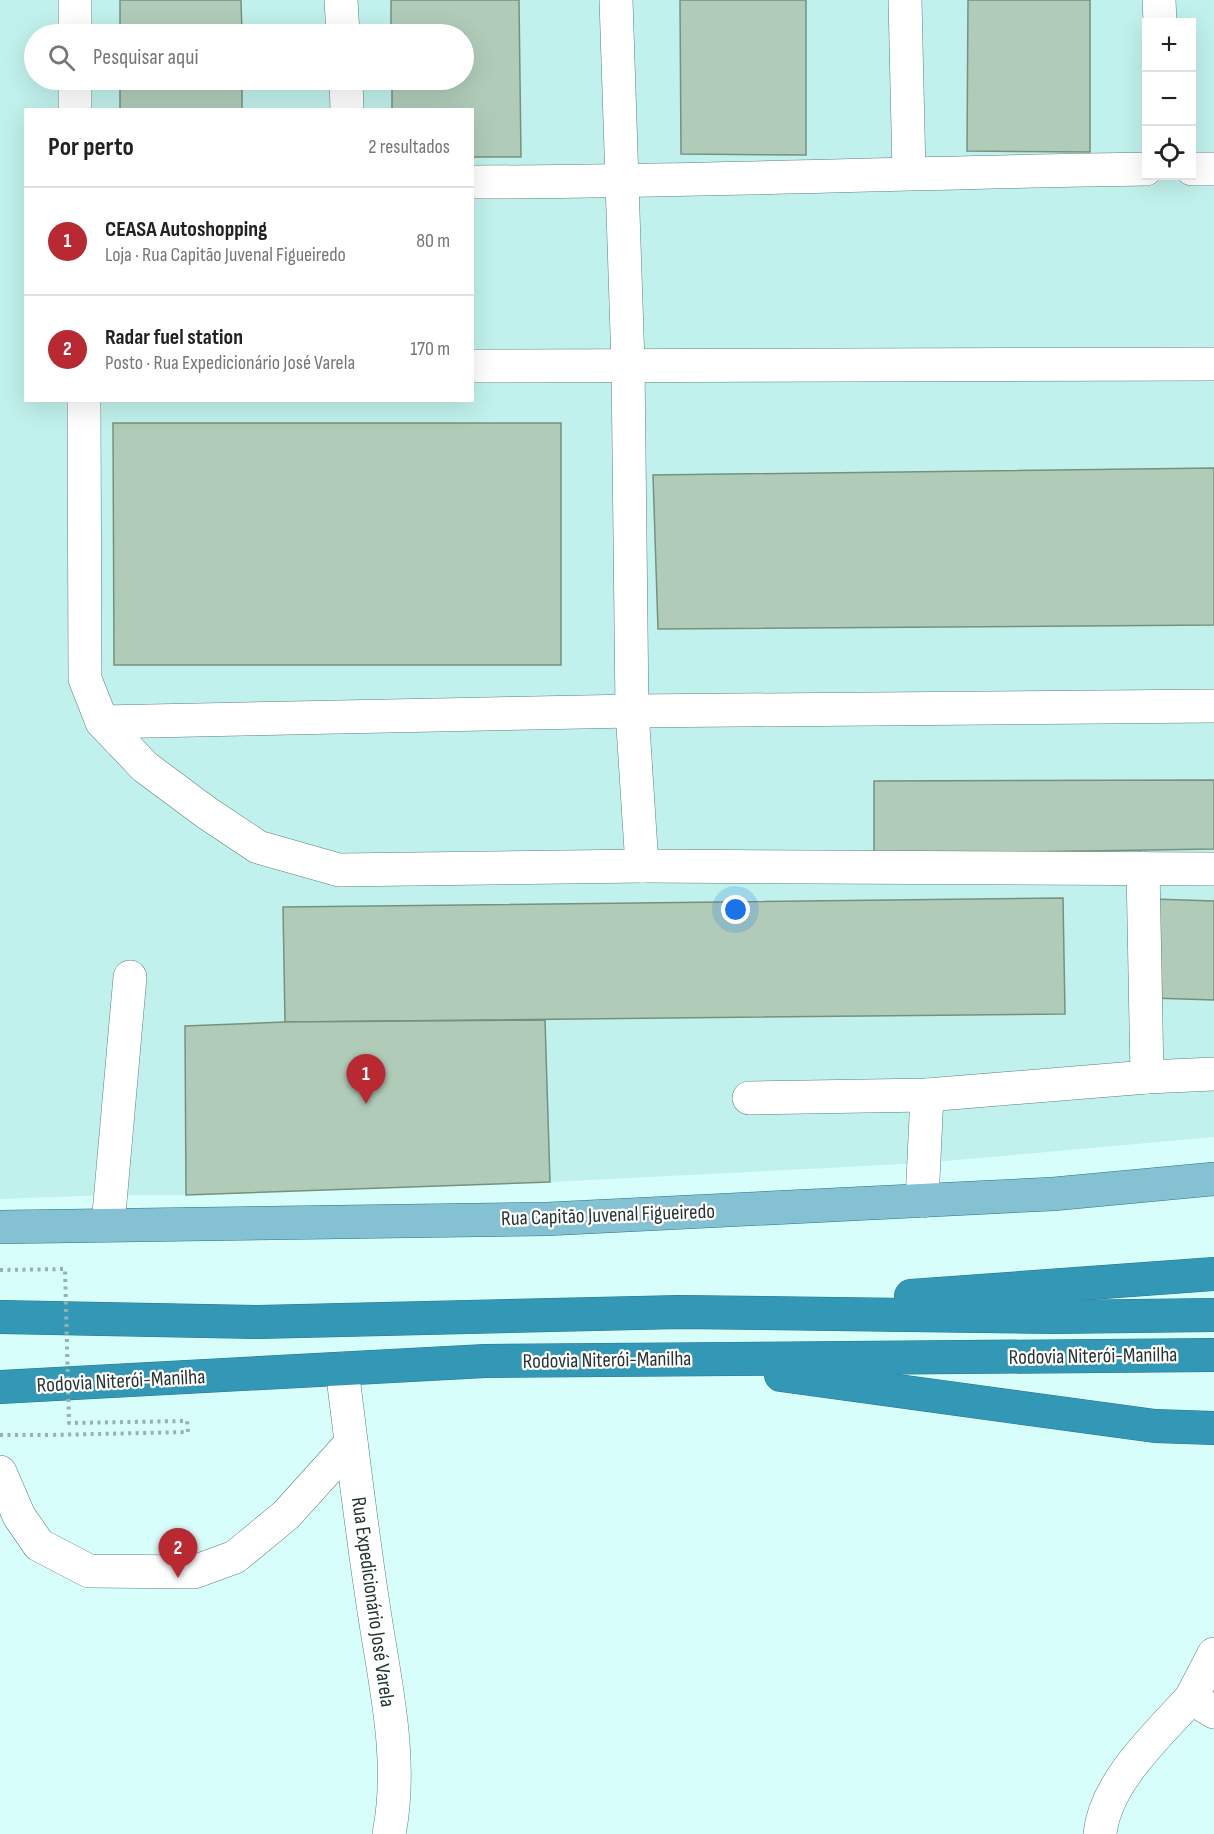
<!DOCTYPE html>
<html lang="pt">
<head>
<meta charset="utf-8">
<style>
	:root { --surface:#fff; --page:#f2f2f2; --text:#222; --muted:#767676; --line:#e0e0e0; --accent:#b92932 }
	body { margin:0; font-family:"Sofia Sans Condensed",sans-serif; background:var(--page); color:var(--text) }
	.controls { position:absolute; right:18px; top:18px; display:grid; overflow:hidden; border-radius:0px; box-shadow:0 6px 24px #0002 }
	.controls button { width:54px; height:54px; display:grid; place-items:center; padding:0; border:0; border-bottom:2px solid var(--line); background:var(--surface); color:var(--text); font:30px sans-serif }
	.you { position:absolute; left:736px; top:910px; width:21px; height:21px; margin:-15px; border:4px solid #fff; border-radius:50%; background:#1a73e8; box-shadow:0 0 0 9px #1a73e833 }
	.badge { display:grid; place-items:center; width:39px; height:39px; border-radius:50%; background:var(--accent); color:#fff; font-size:20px; font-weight:700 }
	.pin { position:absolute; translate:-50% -50px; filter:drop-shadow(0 2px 3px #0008) }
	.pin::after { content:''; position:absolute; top:32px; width:21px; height:18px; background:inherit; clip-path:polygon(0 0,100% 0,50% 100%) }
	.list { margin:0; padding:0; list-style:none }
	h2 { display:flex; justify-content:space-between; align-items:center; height:78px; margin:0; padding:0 24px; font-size:26px }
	h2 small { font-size:20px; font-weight:400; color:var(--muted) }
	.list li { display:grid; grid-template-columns:39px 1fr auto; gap:18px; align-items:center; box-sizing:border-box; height:108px; padding:0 24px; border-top:2px solid var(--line) }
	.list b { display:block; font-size:22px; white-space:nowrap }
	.list p { margin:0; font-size:20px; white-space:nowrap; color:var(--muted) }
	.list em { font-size:20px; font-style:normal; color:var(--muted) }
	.icon { flex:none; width:33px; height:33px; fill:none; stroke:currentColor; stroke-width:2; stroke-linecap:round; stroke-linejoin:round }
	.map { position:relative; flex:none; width:1214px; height:1834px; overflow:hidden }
	.search { position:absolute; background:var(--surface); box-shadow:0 6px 24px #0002; left:24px; top:24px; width:450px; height:66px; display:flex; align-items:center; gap:15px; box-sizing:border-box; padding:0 21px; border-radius:33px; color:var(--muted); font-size:22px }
	.panel { position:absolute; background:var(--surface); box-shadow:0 6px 24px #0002; left:24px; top:108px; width:450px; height:294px; border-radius:0px }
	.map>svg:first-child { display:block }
	.built { fill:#c1f1ec; fill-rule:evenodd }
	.building { fill:#b0ccb9; stroke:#76917e; stroke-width:1.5 }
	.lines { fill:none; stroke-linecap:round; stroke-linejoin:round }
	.minor-casing { stroke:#5c807c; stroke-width:34 }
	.major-casing { stroke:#2d7588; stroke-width:34 }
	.highway-casing { stroke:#2d7588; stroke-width:34 }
	.path { stroke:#94b3af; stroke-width:4; stroke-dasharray:3 4.5; stroke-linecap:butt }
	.minor { stroke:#fff; stroke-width:33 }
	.major { stroke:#84c1d3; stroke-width:33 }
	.highway { stroke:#3298b6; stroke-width:33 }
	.path-bridge { stroke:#94b3af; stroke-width:4; stroke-dasharray:3 4.5; stroke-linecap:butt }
	.labels { text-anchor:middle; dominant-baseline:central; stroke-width:4.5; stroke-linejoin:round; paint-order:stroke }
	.street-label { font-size:21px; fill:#253533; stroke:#fff }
</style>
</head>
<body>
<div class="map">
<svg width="1214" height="1834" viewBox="0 0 1214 1834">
	<rect width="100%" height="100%" fill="#d7fefa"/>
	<path class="built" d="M 0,0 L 1214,0 L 1214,1137 L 924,1163 L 550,1182 L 545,1020 L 285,1022 L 185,1026 L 186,1195 L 111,1195 L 0,1199 ZM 1146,22 L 1192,22 L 1192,176 L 1146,176 ZM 34,34 L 464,34 L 464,80 L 34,80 ZM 26,110 L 472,110 L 472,400 L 26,400 Z"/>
	<g class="building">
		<path d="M 120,0 L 241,0 L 242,34 L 120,34 Z"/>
		<path d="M 391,0 L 519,0 L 521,157 L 472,157 L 472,110 L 392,110 L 392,80 L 464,80 L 464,34 L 391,34 Z"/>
		<path d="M 680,0 L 806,0 L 806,155 L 681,154 Z"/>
		<path d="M 968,0 L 1090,0 L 1090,152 L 967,151 Z"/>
		<rect x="120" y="80" width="122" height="30"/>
		<path d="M 113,423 L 561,423 L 561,665 L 114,665 Z"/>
		<path d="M 1214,468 L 1214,625 L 658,629 L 653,475 Z"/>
		<path d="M 1214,780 L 1214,849 L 874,854 L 874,781 Z"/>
		<path d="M 1063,898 L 1065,1014 L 285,1022 L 283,907 Z"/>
		<path d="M 1154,899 L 1214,901 L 1214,1000 L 1152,998 Z"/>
		<path d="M 545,1020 L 550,1182 L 186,1195 L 185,1026 L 285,1022 Z"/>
	</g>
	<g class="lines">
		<defs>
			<g id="minor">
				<path d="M 75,0 L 75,34"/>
				<path d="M 341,0 L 343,34"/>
				<path d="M 616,0 L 628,364 L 632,711 L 642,866"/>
				<path d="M 905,0 L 909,173"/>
				<path d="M 1159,0 L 1160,22"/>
				<path d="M 75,80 L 75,110"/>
				<path d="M 346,80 L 347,110"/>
				<path d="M 1192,169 L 1214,169"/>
				<path d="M 472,182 C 697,182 922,172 1146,169"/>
				<path d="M 472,366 L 1214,364"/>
				<path d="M 84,400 L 85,679 L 102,722 L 632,711 L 1214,706"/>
				<path d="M 102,722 L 145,767 L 207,813 L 258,847 L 339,870 L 642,866 L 1214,869"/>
				<path d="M 1147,1077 L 1214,1074"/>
				<path d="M 749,1098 L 927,1095 L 1147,1077 L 1143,868"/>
				<path d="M 922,1201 L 927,1095"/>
				<path d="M 108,1225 L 130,977"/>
				<path d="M 342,1369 C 352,1448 361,1526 373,1604 C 384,1680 404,1758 389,1834"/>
				<path d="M 0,1472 L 19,1516 L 39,1545 L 89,1571 L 194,1572 L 235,1557 L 286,1515 L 351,1443"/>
				<path d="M 1214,1654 L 1191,1698 L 1214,1712"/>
				<path d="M 1100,1834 C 1105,1782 1158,1735 1191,1698"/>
			</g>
			<path id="major" d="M 0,1227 L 547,1219 L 1053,1194 L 1214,1179"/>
			<g id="highway">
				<path d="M 911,1296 L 1214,1274"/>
				<path d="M 0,1317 L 258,1322 L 680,1312 L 1054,1317 L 1214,1315"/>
				<path d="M 781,1375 L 1155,1426 L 1214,1428"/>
				<path d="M 0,1387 L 485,1361 L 1214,1355"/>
			</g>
		</defs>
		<use href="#minor" class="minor-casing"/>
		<use href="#major" class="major-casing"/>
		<use href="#highway" class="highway-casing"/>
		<path class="path" d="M 0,1435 L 50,1435"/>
		<use href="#minor" class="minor"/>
		<use href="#major" class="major"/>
		<use href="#highway" class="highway"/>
		<path class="path-bridge" d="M 0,1270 L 65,1269 L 69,1423 L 187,1421 L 188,1432 L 50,1435"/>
	</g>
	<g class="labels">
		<g class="street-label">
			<text transform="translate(608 1215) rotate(-2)">Rua Capitão Juvenal Figueiredo</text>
			<text transform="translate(1093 1356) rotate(-1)">Rodovia Niterói-Manilha</text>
			<text transform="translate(607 1360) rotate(-1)">Rodovia Niterói-Manilha</text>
			<text transform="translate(121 1381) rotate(-3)">Rodovia Niterói-Manilha</text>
			<text transform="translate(373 1602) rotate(82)">Rua Expedicionário José Varela</text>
		</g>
	</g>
</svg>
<div class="controls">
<button>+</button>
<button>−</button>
<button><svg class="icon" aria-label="locate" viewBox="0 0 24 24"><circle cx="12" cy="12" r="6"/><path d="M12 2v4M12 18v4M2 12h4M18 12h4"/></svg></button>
</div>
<div class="you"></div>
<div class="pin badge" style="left:366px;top:1104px">1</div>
<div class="pin badge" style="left:178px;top:1578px">2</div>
<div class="search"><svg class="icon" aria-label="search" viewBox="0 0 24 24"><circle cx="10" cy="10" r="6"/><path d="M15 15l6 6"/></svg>Pesquisar aqui</div>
<section class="panel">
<h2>Por perto<small>2 resultados</small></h2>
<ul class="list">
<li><span class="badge">1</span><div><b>CEASA Autoshopping</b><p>Loja · Rua Capitão Juvenal Figueiredo</p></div><em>80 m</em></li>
<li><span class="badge">2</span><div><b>Radar fuel station</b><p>Posto · Rua Expedicionário José Varela</p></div><em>170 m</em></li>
</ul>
</section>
</div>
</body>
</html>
